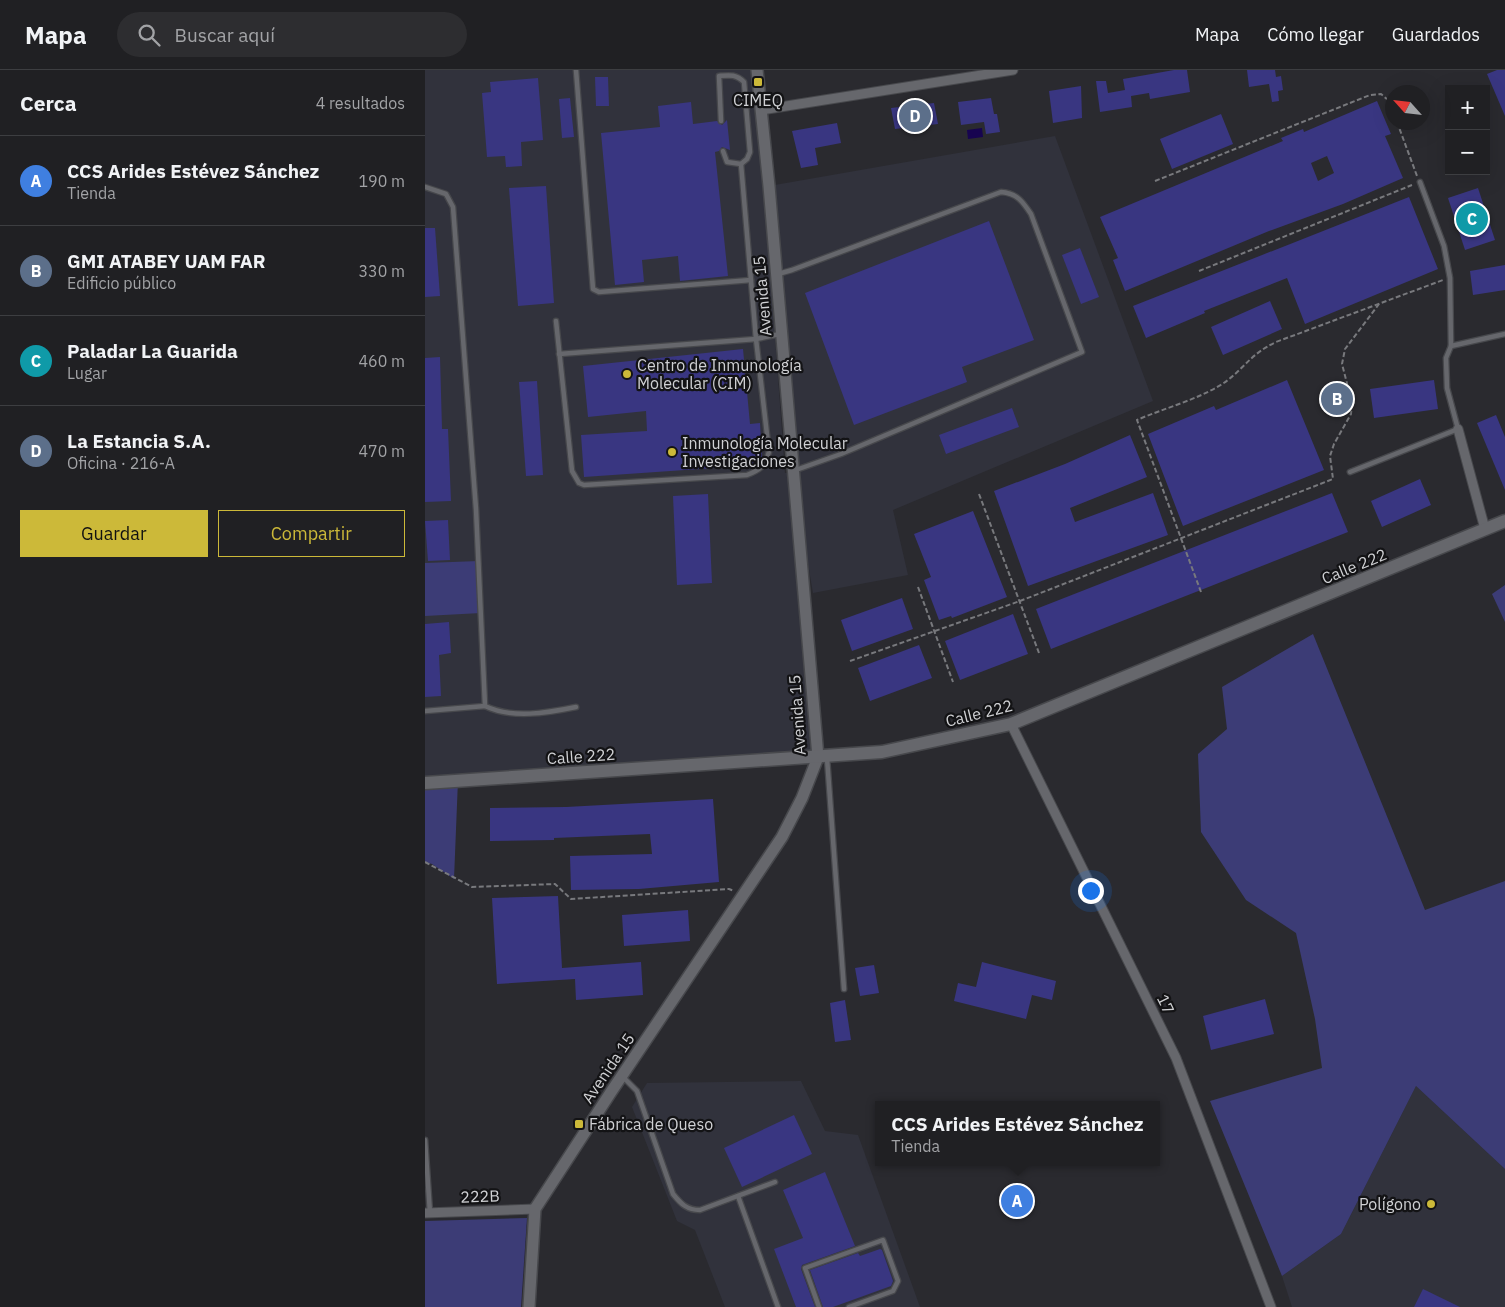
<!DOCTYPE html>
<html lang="es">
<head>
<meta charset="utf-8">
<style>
	:root { --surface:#202023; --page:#2d2d30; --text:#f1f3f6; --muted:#a2a3a6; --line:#3d3e41; --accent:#ccb939 }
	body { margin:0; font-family:"IBM Plex Sans",sans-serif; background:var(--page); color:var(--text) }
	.controls { position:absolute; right:15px; top:15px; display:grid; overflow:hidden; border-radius:0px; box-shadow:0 5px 20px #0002 }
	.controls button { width:45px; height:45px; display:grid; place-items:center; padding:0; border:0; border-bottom:1px solid var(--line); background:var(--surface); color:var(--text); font:25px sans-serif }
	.compass { position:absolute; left:960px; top:15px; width:45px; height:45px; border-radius:50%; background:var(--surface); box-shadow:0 5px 20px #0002; rotate:297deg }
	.you { position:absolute; left:665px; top:820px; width:18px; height:18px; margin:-12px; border:4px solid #fff; border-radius:50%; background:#1a73e8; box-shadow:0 0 0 8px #1a73e833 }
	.badge { display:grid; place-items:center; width:32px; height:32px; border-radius:50%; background:var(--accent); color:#fff; font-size:16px; font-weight:700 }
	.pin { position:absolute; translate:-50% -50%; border:2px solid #fff; box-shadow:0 1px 5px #0006 }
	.popup { position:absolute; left:450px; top:1031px; width:285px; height:65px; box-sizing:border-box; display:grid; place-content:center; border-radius:0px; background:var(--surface); filter:drop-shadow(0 1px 4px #0005); font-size:16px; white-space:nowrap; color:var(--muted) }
	.popup b { font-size:19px; color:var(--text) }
	.popup::after { content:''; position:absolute; left:50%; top:100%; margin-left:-10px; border:10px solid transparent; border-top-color:var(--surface) }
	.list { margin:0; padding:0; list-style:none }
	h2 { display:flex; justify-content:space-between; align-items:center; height:65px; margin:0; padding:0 20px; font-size:21px }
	h2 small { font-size:16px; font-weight:400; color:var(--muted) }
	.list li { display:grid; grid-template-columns:32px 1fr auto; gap:15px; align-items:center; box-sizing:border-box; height:90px; padding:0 20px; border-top:1px solid var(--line) }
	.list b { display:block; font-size:19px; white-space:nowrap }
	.list p { margin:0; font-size:16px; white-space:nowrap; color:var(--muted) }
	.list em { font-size:16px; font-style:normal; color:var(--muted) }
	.actions { display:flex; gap:10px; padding:15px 20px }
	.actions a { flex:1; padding:11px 0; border:1px solid var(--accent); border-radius:0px; text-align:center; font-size:18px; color:var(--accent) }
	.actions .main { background:var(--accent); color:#111 }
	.icon { flex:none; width:28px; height:28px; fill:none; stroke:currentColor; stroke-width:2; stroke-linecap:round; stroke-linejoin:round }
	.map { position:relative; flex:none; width:1080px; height:1237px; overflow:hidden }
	header { display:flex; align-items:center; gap:30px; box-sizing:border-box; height:70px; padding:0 25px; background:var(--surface); border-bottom:1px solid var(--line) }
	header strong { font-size:24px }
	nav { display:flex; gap:28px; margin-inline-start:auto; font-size:18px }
	.search { width:350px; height:45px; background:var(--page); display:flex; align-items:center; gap:12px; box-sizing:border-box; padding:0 18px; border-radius:28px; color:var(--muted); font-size:19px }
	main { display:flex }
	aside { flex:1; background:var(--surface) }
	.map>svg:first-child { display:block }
	.built { fill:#31323c }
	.green { fill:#3c3c76 }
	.water { fill:#170450 }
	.building { fill:#393681; fill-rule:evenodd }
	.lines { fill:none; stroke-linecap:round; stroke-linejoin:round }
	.service-casing { stroke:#47484c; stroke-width:7 }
	.minor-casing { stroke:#47484c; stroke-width:11 }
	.tertiary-casing { stroke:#47484c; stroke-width:14 }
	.secondary-casing { stroke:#47484c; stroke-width:15 }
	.path { stroke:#78797d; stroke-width:2; stroke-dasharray:5 2.5; stroke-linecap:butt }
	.service { stroke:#66676c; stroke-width:4.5 }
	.minor { stroke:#66676c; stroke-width:9 }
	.tertiary { stroke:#66676c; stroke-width:11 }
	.secondary { stroke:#66676c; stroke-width:12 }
	.poi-dot { fill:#ccb939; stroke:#131315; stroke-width:2 }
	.labels { text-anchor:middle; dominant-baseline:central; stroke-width:4.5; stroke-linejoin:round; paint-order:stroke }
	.poi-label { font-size:16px; fill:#d0d1d4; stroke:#131315; text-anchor:start }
	.street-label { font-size:16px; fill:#d0d1d4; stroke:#131315 }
</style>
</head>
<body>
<header>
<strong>Mapa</strong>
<div class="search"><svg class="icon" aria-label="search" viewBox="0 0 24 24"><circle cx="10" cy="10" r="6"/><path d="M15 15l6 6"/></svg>Buscar aquí</div>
<nav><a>Mapa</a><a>Cómo llegar</a><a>Guardados</a></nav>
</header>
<main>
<aside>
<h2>Cerca<small>4 resultados</small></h2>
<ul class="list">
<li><span class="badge" style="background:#3f7fe0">A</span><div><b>CCS Arides Estévez Sánchez</b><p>Tienda</p></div><em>190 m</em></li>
<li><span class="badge" style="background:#5c6f8a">B</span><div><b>GMI ATABEY UAM FAR</b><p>Edificio público</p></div><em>330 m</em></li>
<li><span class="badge" style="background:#0f9aa8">C</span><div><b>Paladar La Guarida</b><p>Lugar</p></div><em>460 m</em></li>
<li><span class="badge" style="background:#5c6f8a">D</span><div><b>La Estancia S.A.</b><p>Oficina · 216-A</p></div><em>470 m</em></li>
</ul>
<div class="actions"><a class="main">Guardar</a><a>Compartir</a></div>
</aside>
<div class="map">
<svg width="1080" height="1237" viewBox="0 0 1080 1237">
	<rect width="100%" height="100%" fill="#2a2a2f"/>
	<g class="built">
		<path d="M 0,0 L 327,0 L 339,116 L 360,403 L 367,402 L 344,116 L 630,66 L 728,331 L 468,440 L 483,505 L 388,523 L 369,411 L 393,687 L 0,713 Z"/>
		<path d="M 376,1011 L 400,1061 L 433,1065 L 495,1237 L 300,1237 L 270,1160 L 252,1151 L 207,1037 L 222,1013 Z"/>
		<path d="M 991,1016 L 1080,1099 L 1080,1237 L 867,1237 L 857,1206 L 916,1164 Z"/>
	</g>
	<g class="green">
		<path d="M 54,491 L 56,543 L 0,546 L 0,493 Z"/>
		<path d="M 1080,515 L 1080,552 L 1067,524 Z"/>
		<path d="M 888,564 L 1000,840 L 1080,811 L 1080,1099 L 991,1016 L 916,1164 L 857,1206 L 785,1031 L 897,998 L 890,949 L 871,863 L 821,830 L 776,762 L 773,684 L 802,659 L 797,617 Z"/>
		<path d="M 33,710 L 29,809 L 7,794 L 0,792 L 0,713 Z"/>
		<path d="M 102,1148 L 96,1237 L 0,1237 L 0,1151 Z"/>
	</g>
	<path class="water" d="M 557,58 L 558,67 L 543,69 L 542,60 Z"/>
	<g class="building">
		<path d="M 749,0 L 762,0 L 765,22 L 725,29 L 724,23 L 706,26 L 707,37 L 675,42 L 671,11 L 681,11 L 683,23 L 700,20 L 698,9 Z"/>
		<path d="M 822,0 L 850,0 L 851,7 L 856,6 L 858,20 L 853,21 L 854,31 L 847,32 L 844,14 L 824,17 Z"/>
		<path d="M 1072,0 L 1080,0 L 1080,46 L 1062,4 Z"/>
		<path d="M 170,7 L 183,7 L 184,36 L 171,36 Z"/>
		<path d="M 113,8 L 118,70 L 96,72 L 97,96 L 81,97 L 80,86 L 62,87 L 57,23 L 66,22 L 65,12 Z"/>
		<path d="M 656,16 L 657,48 L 628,53 L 624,21 Z"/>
		<path d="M 145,28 L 149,67 L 137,68 L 134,29 Z"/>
		<path d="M 566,28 L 569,44 L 572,44 L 575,62 L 561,64 L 559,52 L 536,55 L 533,32 Z"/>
		<path d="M 952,31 L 966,64 L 960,66 L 978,108 L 918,134 L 844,161 L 700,221 L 688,190 L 693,188 L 675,147 L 858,71 L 856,68 L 878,59 L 879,62 ZM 902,86 L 909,103 L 893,111 L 886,93 Z"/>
		<path d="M 266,32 L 268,54 L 292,51 L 297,55 L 302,50 L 305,80 L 297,77 L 294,81 L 290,82 L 303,206 L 255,211 L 253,186 L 217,190 L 219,212 L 190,215 L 176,63 L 235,57 L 233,36 Z"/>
		<path d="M 509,33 L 513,54 L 470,59 L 466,38 Z"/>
		<path d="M 796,44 L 808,74 L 747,99 L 735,69 Z"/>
		<path d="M 412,53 L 416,73 L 390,78 L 393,95 L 376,98 L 367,61 Z"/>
		<path d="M 121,116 L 129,233 L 93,236 L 84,118 Z"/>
		<path d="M 1053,118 L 1070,170 L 1040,180 L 1023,128 Z"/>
		<path d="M 984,127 L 1013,199 L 880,254 L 862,208 L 779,241 L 780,243 L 721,268 L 708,236 Z"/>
		<path d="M 564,151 L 609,270 L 537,297 L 542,312 L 429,355 L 380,223 Z"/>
		<path d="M 0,158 L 10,158 L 15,226 L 0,227 Z"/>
		<path d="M 655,178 L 674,227 L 656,234 L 637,185 Z"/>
		<path d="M 1080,195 L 1080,220 L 1048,225 L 1045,201 Z"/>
		<path d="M 845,231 L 857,259 L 798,285 L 786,257 Z"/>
		<path d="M 318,279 L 325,354 L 335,353 L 337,389 L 332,395 L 159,407 L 156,365 L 222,361 L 221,341 L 163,347 L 158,296 Z"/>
		<path d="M 15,287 L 17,359 L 23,359 L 26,431 L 0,432 L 0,288 Z"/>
		<path d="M 862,310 L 899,400 L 758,456 L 723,364 L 789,336 L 791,340 Z"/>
		<path d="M 1009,310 L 1013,339 L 949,348 L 945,319 Z"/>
		<path d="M 112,311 L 118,405 L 101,406 L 94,312 Z"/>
		<path d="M 587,338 L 594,357 L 521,384 L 514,365 Z"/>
		<path d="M 1071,345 L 1080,367 L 1080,420 L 1052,353 Z"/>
		<path d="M 705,365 L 722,407 L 645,438 L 650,452 L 728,423 L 743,465 L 603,516 L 569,421 L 640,394 Z"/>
		<path d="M 995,409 L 1006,435 L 957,457 L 946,431 Z"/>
		<path d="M 907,423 L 923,462 L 626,579 L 611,539 Z"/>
		<path d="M 283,424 L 287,513 L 252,515 L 248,426 Z"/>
		<path d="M 548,441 L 582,527 L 527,548 L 526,546 L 514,550 L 499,510 L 506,507 L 489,464 Z"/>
		<path d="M 23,450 L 25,490 L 3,491 L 0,451 Z"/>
		<path d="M 477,528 L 488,559 L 427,581 L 416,550 Z"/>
		<path d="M 588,544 L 603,584 L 535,610 L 520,571 Z"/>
		<path d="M 24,552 L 26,583 L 14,585 L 16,626 L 0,627 L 0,554 Z"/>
		<path d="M 494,575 L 507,608 L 445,631 L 433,598 Z"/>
		<path d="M 288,729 L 294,812 L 214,819 L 146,820 L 145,786 L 227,784 L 225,764 L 129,768 L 129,770 L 65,771 L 65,738 L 141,737 Z"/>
		<path d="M 133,826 L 137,898 L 216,892 L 218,925 L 151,930 L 150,909 L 72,914 L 67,828 Z"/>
		<path d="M 263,840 L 265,871 L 199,876 L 197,845 Z"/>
		<path d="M 557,892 L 631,911 L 627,930 L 607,925 L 601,949 L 529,931 L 533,913 L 551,917 Z"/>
		<path d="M 449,895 L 454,923 L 435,926 L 430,898 Z"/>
		<path d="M 840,929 L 849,964 L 786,980 L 778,946 Z"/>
		<path d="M 420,930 L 426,970 L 410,972 L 405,933 Z"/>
		<path d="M 369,1045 L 387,1084 L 317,1117 L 299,1078 Z"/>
		<path d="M 400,1102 L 430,1176 L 377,1195 L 376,1199 L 390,1237 L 371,1237 L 349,1179 L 378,1168 L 358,1120 Z"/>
		<path d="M 455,1179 L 457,1180 L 468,1211 L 466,1216 L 408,1237 L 398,1237 L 385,1200 L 433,1183 L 435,1186 Z"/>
		<path d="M 998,1219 L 1035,1237 L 989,1237 Z"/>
	</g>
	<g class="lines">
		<defs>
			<g id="service">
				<path d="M 151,0 L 168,219 L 174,222 L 326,210"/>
				<path d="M 296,51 L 294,6 C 305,5 311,4 319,12 L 325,82 L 322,89 L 316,94 L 302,92 L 298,81"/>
				<path d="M 0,117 L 21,124 L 28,137 L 51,439 L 60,636 C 87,649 122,643 151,637"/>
				<path d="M 353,204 L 367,200 L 576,122 C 592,123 598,132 606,144 L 657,282 L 416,384 L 368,401"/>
				<path d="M 131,251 L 147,401 L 154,413 L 159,415 L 322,405 C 335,400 340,396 344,382 L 331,269 L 316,94"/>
				<path d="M 1026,276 L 1080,264"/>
				<path d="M 134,284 L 331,269 L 355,264"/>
				<path d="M 925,402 L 1033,359 L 1022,318 L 1021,288 L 1026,276 L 1025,208 L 1019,176 L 995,112"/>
				<path d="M 0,641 L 60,636"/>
				<path d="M 402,688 L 419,919"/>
				<path d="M 198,1007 L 212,1021 L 248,1124 C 256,1134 262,1140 275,1140 L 350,1112"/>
				<path d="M 0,1070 L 5,1143"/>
				<path d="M 313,1126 L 353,1237"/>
				<path d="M 394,1237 L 380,1198 L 458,1170 L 473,1211 L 468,1221 L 424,1237"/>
			</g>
			<g id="minor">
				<path d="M 336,40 L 588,0"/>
				<path d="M 1033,359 L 1060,459"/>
				<path d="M 586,654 L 751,988 L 846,1237"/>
				<path d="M 0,1143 L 110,1139"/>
			</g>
			<path id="tertiary" d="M 104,1237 L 110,1139 L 186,1022 L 357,767 L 377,728 L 393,687 L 344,116 L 332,0"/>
			<path id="secondary" d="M 0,713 L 457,682 L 586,654 L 1080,451"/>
		</defs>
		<use href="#service" class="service-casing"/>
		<use href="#minor" class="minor-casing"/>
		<use href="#tertiary" class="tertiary-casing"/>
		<use href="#secondary" class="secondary-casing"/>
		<g class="path">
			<path d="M 972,52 L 992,106"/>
			<path d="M 730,111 L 945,25 L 956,24 L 963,30 L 968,42"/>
			<path d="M 774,201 L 987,115"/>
			<path d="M 554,424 L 614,583"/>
			<path d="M 493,517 L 528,612"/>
			<path d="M 776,522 L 712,350 C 739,338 779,328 803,310 C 822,295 826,284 851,272 L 1018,210"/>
			<path d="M 425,591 L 595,531 L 908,409 L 905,386 L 909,374 L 926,344 L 927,333 L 917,294 L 920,279 L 954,234"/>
			<path d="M 0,792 L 47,817 L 130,814 L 146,829 L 304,819 L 309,821"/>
		</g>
		<use href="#service" class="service"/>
		<use href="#minor" class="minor"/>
		<use href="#tertiary" class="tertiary"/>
		<use href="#secondary" class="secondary"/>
	</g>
	<g class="poi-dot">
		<rect x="328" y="7" width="10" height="10" rx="2.5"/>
		<circle cx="202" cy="304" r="5"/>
		<circle cx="247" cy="382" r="5"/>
		<rect x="149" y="1049" width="10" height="10" rx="2.5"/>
		<circle cx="1006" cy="1134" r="5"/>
	</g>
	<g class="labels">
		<g class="poi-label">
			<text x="333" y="30" text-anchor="middle">CIMEQ</text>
			<text x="212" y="295">Centro de Inmunología<tspan x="212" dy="18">Molecular (CIM)</tspan></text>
			<text x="257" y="373">Inmunología Molecular<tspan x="257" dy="18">Investigaciones</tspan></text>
			<text x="164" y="1054">Fábrica de Queso</text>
			<text x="996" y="1134" text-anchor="end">Polígono</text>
		</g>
		<g class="street-label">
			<text transform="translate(337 226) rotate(-95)">Avenida 15</text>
			<text transform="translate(929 496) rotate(-22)">Calle 222</text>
			<text transform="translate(554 643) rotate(-14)">Calle 222</text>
			<text transform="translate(372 645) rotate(-94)">Avenida 15</text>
			<text transform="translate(156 686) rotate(-4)">Calle 222</text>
			<text transform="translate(741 934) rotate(64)">17</text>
			<text transform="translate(183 998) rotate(-56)">Avenida 15</text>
			<text transform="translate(55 1126) rotate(-2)">222B</text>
		</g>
	</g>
</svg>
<div class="controls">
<button>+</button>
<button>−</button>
</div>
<svg class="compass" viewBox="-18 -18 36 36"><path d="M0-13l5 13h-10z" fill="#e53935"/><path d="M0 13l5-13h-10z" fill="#a2a3a6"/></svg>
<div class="you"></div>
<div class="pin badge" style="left:592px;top:1131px;background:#3f7fe0">A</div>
<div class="popup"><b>CCS Arides Estévez Sánchez</b>Tienda</div>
<div class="pin badge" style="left:912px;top:329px;background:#5c6f8a">B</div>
<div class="pin badge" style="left:1047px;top:149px;background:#0f9aa8">C</div>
<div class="pin badge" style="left:490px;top:46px;background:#5c6f8a">D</div>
</div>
</main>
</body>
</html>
